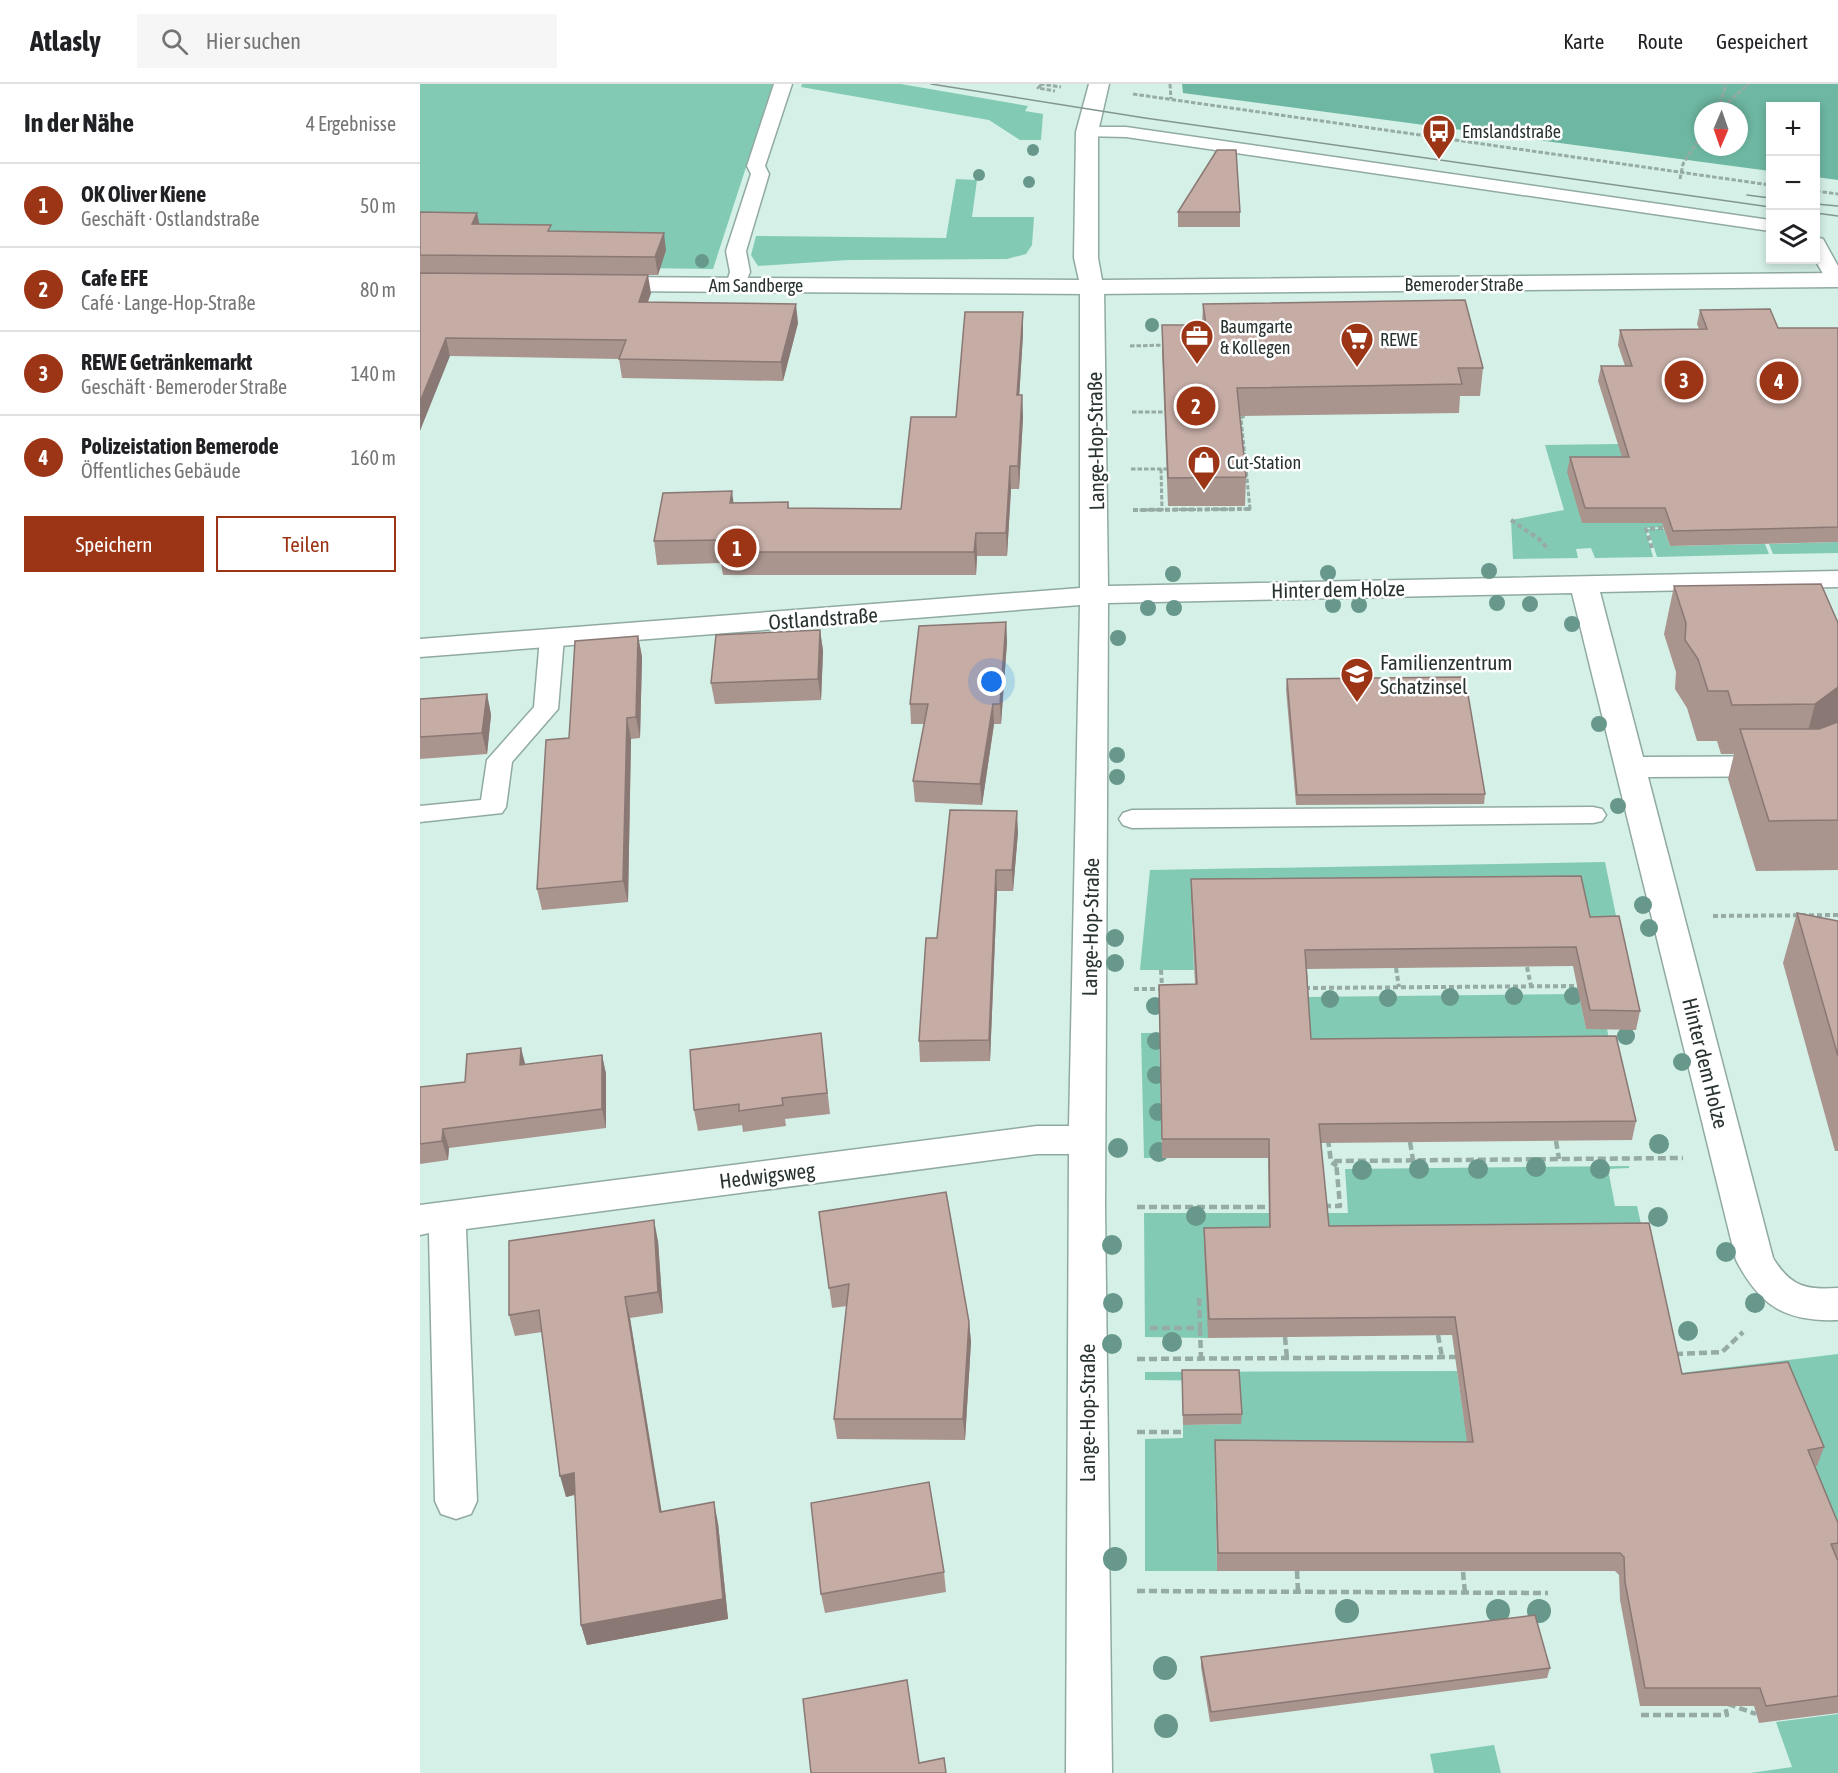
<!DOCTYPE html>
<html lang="de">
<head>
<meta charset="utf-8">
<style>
	:root { --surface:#fff; --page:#f6f6f6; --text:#202124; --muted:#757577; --line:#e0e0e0; --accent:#9c3416 }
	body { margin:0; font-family:"Asap Condensed",sans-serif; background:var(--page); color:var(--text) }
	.controls { position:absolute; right:18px; top:18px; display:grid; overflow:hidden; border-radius:0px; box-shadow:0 3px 9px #0003 }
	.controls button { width:54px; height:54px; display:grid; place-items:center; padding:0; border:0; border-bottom:2px solid var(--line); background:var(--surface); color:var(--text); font:30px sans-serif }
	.compass { position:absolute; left:1274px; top:18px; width:54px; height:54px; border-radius:50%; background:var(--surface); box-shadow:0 3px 9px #0003; rotate:182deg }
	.you { position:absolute; left:572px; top:598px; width:21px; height:21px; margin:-15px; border:4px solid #fff; border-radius:50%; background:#1a73e8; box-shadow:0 0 0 9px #1a73e833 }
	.badge { display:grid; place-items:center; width:39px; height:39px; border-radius:50%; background:var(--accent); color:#fff; font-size:20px; font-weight:700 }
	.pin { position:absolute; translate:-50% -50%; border:3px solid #fff; box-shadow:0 2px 6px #0006 }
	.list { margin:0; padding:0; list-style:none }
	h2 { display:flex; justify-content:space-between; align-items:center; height:78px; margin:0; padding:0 24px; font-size:26px }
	h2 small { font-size:20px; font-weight:400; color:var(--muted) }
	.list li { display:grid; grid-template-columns:39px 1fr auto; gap:18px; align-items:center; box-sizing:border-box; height:84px; padding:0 24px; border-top:2px solid var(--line) }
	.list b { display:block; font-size:22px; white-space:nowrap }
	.list p { margin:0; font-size:20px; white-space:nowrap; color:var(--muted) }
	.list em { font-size:20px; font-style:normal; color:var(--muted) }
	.actions { display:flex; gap:12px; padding:18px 24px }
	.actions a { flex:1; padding:14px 0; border:2px solid var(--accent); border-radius:0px; text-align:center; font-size:21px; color:var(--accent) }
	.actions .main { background:var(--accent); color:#fff }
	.icon { flex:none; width:33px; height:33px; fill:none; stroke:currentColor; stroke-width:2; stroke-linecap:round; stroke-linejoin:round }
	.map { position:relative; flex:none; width:1418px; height:1689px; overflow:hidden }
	header { display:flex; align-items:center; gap:36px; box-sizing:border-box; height:84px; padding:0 30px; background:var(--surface); border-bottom:2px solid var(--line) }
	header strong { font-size:28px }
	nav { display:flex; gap:33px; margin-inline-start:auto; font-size:21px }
	.search { width:420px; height:54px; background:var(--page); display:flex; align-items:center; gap:15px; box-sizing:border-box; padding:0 21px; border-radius:0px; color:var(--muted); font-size:22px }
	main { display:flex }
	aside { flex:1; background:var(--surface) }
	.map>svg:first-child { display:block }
	.green { fill:#83cab5 }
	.forest { fill:#6eb7a2; fill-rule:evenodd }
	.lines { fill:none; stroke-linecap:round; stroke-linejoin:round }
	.lane-casing { stroke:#90aaa1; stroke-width:3 }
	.street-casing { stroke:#90aaa1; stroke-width:3 }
	.secondary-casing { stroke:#90aaa1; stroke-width:3 }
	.path-far2 { stroke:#95aba4; stroke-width:3; stroke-dasharray:4.5 2; stroke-linecap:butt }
	.path-far1 { stroke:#95aba4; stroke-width:4; stroke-dasharray:5 3; stroke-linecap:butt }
	.path { stroke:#95aba4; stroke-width:4.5; stroke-dasharray:8 4; stroke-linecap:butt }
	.lane { fill:#fff; fill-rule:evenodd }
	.street { fill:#fff; fill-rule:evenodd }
	.secondary { fill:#fff; fill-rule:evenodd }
	.tram { stroke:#829690; stroke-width:1.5 }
	.tree { fill:#68978b }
	.wall { fill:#a9948e }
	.shaded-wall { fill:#8a7874 }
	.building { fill:#c5aca5; stroke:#8a7874; stroke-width:1.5 }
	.labels { text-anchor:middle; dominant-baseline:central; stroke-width:5; stroke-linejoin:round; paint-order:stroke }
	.far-poi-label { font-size:18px; fill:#28322f; stroke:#fff; text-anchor:start }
	.far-street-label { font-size:18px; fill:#28322f; stroke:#fff }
	.street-label { font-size:21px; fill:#28322f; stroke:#fff }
	.poi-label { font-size:21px; fill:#28322f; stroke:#fff; text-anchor:start }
</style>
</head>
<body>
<header>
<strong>Atlasly</strong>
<div class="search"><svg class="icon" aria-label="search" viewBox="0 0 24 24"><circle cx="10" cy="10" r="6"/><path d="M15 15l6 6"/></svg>Hier suchen</div>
<nav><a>Karte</a><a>Route</a><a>Gespeichert</a></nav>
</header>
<main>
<aside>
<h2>In der Nähe<small>4 Ergebnisse</small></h2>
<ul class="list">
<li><span class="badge">1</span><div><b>OK Oliver Kiene</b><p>Geschäft · Ostlandstraße</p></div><em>50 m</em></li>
<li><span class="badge">2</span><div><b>Cafe EFE</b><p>Café · Lange-Hop-Straße</p></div><em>80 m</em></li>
<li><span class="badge">3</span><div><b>REWE Getränkemarkt</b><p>Geschäft · Bemeroder Straße</p></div><em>140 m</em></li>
<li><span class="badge">4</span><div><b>Polizeistation Bemerode</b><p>Öffentliches Gebäude</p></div><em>160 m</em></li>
</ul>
<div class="actions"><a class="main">Speichern</a><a>Teilen</a></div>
</aside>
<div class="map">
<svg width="1418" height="1689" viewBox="0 0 1418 1689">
	<rect width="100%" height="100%" fill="#d4f0e7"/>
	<g class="green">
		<path d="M 0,0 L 353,0 L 293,185 L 0,181 Z"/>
		<path d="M 382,0 L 481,0 L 608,22 L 605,27 L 623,30 L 621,56 L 600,56 L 569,36 L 381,3 Z"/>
		<path d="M 536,95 L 557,96 L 552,133 L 614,133 L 612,161 L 606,170 L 587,175 L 428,176 L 338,182 L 331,171 L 336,152 L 526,154 Z"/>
		<path d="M 1418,357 L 1242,439 L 1244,443 L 1225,444 L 1233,473 L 1175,474 L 1171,464 L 1156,465 L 1158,474 L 1093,475 L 1091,436 L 1144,426 L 1125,361 Z"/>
		<path d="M 1228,445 L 1244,445 L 1250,462 L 1345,460 L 1349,470 L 1237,473 Z"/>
		<path d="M 1418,458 L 1418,469 L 1353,470 L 1349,460 Z"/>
		<path d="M 1185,778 L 1200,851 L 771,814 L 774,886 L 720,886 L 730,786 Z"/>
		<path d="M 1159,910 L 1166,945 L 1187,945 L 1192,971 L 890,974 L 885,913 Z"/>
		<path d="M 721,949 L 739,949 L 739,952 L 742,1074 L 724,1074 Z"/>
		<path d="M 1209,1082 L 1209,1084 L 1188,1085 L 1195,1122 L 1217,1122 L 1225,1158 L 788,1254 L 725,1253 L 724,1129 L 928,1129 L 925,1085 Z"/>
		<path d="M 1418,1270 L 1418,1475 L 1381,1384 L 1397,1381 L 1267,1307 L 1260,1289 Z"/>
		<path d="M 1037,1287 L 1044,1335 L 1109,1377 L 795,1375 L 797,1487 L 725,1487 L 725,1355 L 763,1354 L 763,1341 L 821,1340 L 819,1297 L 725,1296 L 725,1288 Z"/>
		<path d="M 1418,1630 L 1418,1689 L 1330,1689 L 1372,1683 L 1356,1638 Z"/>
		<path d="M 1074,1661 L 1081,1689 L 1014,1689 L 1010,1670 Z"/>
	</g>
	<path class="forest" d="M 762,0 L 1418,0 L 1418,96 L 1396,93 L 1396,22 L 1350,22 L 1350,87 L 763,9 ZM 1283,27 L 1319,27 L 1319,63 L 1283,63 Z"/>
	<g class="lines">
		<defs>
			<g id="lane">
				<path d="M 354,0 L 372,0 L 345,82 L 349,90 L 326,167 L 330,188 L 323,205 L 316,207 L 306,201 L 310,188 L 306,167 L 331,90 L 327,82 Z"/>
				<path d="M 667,43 L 706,43 L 1350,136 L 1350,147 L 706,53 L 661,52 L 658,48 L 661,44 Z"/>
				<path d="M 1396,153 L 1403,155 L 1418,182 L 1418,201 L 1409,200 L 1395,176 Z"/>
				<path d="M 132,547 L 140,549 L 144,554 L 138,625 L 92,678 L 86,723 L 82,729 L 0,738 L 0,722 L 61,716 L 67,676 L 114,623 L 120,554 L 124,549 Z"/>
				<path d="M 1173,723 L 1182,725 L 1186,731 L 1182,737 L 1173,739 L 712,744 L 703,741 L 699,735 L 703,729 L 712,726 Z"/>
			</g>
			<path id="street" d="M 672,196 L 680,198 L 684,203 L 688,502 L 1418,487 L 1418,503 L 1180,508 L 1223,673 L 1383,672 C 1398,666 1402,652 1418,648 L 1418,678 L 1415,682 L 1386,692 L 1228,693 L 1353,1174 C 1371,1203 1386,1206 1418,1204 L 1418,1236 C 1365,1238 1340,1222 1316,1176 L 1152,509 L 688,519 L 685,1123 L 692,1689 L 646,1689 L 649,1070 L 617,1070 L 46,1145 L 57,1417 L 51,1430 L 36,1435 L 21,1430 L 15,1417 L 9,1149 L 0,1151 L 0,1121 L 617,1042 L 649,1042 L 660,521 L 0,573 L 0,555 L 660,504 L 660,203 L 664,198 Z"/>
			<path id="secondary" d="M 669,0 L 689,0 L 678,48 L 678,174 L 682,196 L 1418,189 L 1418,203 L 672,210 L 184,207 L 176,205 L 172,200 L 176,195 L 184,193 L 659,196 L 654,174 L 656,48 Z"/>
		</defs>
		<use href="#lane" class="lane-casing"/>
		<use href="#street" class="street-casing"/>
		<use href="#secondary" class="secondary-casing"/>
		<g class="path-far2">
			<path d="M 620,0 L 641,3"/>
			<path d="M 750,0 L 751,15"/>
			<path d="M 621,1 L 618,4 L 635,7"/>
			<path d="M 713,10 L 1350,101"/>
			<path d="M 1298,26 L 1306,0"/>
			<path d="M 1298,27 L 1329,0"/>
			<path d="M 1260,95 L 1263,80 L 1283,49"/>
			<path d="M 1396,107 L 1418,110"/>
			<path d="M 710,262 L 745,261"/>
			<path d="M 712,328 L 744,328"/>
			<path d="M 711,385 L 747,385"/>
			<path d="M 741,385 L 742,426"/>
			<path d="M 713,426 L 830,425 L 821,334 L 826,331 L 825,328"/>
		</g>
		<g class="path-far1">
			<path d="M 713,426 L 830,425"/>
			<path d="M 1091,436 L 1119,455 L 1129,466"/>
			<path d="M 1232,464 L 1226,445 L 1244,444"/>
			<path d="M 1293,832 L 1418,831"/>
			<path d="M 1107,883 L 1111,902"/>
			<path d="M 976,884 L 979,903"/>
			<path d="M 741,886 L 742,903"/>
			<path d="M 885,904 L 1159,902"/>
			<path d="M 714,905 L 742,905"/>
		</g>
		<g class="path">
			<path d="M 908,1055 L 911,1078 L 917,1082"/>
			<path d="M 1136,1057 L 1139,1075"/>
			<path d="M 990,1058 L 993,1076"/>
			<path d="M 903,1122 L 920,1122 L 916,1077 L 1263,1074"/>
			<path d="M 717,1123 L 854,1123"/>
			<path d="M 730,1244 L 780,1244 L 779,1212"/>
			<path d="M 780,1244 L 781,1275"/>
			<path d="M 1018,1251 L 1022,1273"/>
			<path d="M 865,1253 L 867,1275"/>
			<path d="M 1255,1270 L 1302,1268 L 1323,1248"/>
			<path d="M 717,1275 L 1037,1273"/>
			<path d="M 717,1348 L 763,1348"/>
			<path d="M 877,1487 L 878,1508"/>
			<path d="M 1043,1488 L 1045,1509"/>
			<path d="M 717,1507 L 1128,1509"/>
			<path d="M 1308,1620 L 1336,1630"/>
			<path d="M 1221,1631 L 1307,1631 L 1304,1618"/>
		</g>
		<use href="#lane" class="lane"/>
		<use href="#street" class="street"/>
		<use href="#secondary" class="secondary"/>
		<g class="tram">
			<path d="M 511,0 L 725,34 L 1350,123"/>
			<path d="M 1327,111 L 1350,114"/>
			<path d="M 1396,120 L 1418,122"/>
			<path d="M 1396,129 L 1418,132"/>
		</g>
	</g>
	<g class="tree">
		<circle cx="613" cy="66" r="6"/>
		<circle cx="559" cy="91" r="6"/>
		<circle cx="609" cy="98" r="6"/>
		<circle cx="282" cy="177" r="7"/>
		<circle cx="732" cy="241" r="7"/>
		<circle cx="1069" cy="487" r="8"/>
		<circle cx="908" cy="489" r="8"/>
		<circle cx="753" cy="490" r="8"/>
		<circle cx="1077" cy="519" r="8"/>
		<circle cx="1110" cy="520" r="8"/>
		<circle cx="913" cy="521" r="8"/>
		<circle cx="939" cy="521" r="8"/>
		<circle cx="728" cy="524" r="8"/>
		<circle cx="754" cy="524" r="8"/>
		<circle cx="1152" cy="540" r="8"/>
		<circle cx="698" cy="554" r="8"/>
		<circle cx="1179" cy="640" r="8"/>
		<circle cx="697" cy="671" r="8"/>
		<circle cx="697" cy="693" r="8"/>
		<circle cx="1198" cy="722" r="8"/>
		<circle cx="1223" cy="821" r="9"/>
		<circle cx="1229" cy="844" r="9"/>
		<circle cx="695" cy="854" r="9"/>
		<circle cx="695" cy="879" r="9"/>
		<circle cx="1094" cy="912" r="9"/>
		<circle cx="1153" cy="912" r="9"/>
		<circle cx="1030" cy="913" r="9"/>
		<circle cx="968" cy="914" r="9"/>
		<circle cx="910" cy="915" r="9"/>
		<circle cx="735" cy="922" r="9"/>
		<circle cx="1206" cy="952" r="9"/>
		<circle cx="736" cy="957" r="9"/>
		<circle cx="1262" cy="978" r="9"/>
		<circle cx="736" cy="991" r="9"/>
		<circle cx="738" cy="1028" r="9"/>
		<circle cx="1239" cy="1060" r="10"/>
		<circle cx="698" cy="1064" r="10"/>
		<circle cx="739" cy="1068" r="10"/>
		<circle cx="1116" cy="1083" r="10"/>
		<circle cx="999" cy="1085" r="10"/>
		<circle cx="1058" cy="1085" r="10"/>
		<circle cx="1180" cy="1085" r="10"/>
		<circle cx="942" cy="1086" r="10"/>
		<circle cx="776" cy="1132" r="10"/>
		<circle cx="1238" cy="1133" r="10"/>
		<circle cx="692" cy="1161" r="10"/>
		<circle cx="1306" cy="1168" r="10"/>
		<circle cx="693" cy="1219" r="10"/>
		<circle cx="1335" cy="1219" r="10"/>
		<circle cx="1268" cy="1247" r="10"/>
		<circle cx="752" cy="1258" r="10"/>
		<circle cx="692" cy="1260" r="10"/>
		<circle cx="695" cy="1475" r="12"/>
		<circle cx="927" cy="1527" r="12"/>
		<circle cx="1078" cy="1527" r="12"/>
		<circle cx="1119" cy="1527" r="12"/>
		<circle cx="745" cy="1584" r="12"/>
		<circle cx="746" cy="1642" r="12"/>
	</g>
	<g class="wall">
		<path d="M 0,128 L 60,140 L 132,147 L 246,166 L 238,191 L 0,189 Z"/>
		<rect x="758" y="128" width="62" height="15"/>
		<path d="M 0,189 L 231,209 L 228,218 L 378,239 L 363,297 L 202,294 L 199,275 L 30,272 Z"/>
		<path d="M 783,220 L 1063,284 L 1060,312 L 1040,312 L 1039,329 L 820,332 L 826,393 L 825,422 L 748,422 L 742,269 L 742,241 L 782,241 Z"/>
		<path d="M 1280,226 L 1358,244 L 1418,244 L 1418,458 L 1250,462 L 1242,439 L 1162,439 L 1147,388 L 1150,373 L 1202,373 L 1178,297 L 1181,282 L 1205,282 L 1198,261 L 1200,246 L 1279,245 L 1277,240 Z"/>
		<path d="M 603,228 L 603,250 L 599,311 L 602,311 L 603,333 L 599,405 L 591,405 L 587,472 L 557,472 L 556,491 L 303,491 L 301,479 L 237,481 L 234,457 L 313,419 L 368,418 L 369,424 L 481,425 Z"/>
		<path d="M 1254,502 L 1418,539 L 1418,786 L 1336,787 L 1308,695 L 1314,670 L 1301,670 L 1297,657 L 1277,657 L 1267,624 L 1255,605 L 1256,588 L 1244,550 Z"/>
		<path d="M 586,538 L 587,558 L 581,640 L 574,640 L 562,721 L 495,718 L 493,697 L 504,640 L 491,640 L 490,620 Z"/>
		<path d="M 400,546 L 403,567 L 401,616 L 295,620 L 291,599 Z"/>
		<path d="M 218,552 L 222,573 L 220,654 L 211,655 L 208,818 L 122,826 L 117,805 L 149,654 Z"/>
		<path d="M 867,595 L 1065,710 L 1064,720 L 876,721 L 866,605 Z"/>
		<path d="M 67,610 L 71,631 L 67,670 L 0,675 L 0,615 Z"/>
		<path d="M 598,748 L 593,807 L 577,807 L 570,977 L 500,978 L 499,957 L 517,854 Z"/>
		<path d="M 771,795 L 1170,833 L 1220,927 L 1216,946 L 1166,945 L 1153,882 L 887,885 L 891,955 L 1216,1037 L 1212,1056 L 901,1059 L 909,1142 L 1262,1290 L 1404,1363 L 1397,1382 L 1395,1382 L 1418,1439 L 1418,1629 L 1339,1639 L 1334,1622 L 1220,1622 L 1200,1516 L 1199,1491 L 1195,1487 L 797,1487 L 795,1374 L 795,1356 L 1047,1358 L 1032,1251 L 788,1254 L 784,1162 L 784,1144 L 849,1143 L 848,1074 L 742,1074 L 739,901 L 775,900 L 771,814 Z"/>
		<path d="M 1377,829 L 1418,837 L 1418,1067 L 1415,1067 L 1363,879 Z"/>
		<path d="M 401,949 L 410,1030 L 365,1035 L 366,1042 L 323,1048 L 322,1041 L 278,1047 L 274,1026 Z"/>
		<path d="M 182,971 L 186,990 L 186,1044 L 29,1064 L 28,1076 L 0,1080 L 0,1003 L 45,998 L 105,981 Z"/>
		<path d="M 399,1128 L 549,1238 L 551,1258 L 545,1356 L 417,1355 L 414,1335 L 427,1222 L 412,1224 Z"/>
		<path d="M 238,1157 L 243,1229 L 210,1234 L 241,1428 L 298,1439 L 308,1535 L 167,1561 L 161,1541 L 155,1411 L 146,1413 L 122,1248 L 95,1252 L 89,1231 Z"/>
		<path d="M 762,1286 L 822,1330 L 821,1340 L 763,1341 Z"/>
		<path d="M 524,1488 L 526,1508 L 405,1529 L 401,1510 Z"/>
		<path d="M 781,1573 L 1130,1584 L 1127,1594 L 790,1638 L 781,1583 Z"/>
	</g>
	<g class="shaded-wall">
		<path d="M 57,129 L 61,147 L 52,140 Z"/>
		<path d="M 244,149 L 246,166 L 238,191 L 235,173 Z"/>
		<path d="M 228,191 L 231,209 L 221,236 L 219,218 Z"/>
		<path d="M 376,220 L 378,239 L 363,297 L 361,278 Z"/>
		<path d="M 603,228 L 603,250 L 598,333 L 597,311 Z"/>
		<path d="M 26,254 L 30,272 L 0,347 L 0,318 Z"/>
		<path d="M 602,311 L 603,333 L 599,405 L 598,382 Z"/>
		<path d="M 590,382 L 591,405 L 587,472 L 586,449 Z"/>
		<path d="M 312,407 L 315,430 L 310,419 Z"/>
		<path d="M 556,449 L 557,472 L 556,491 L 554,468 Z"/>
		<path d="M 586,538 L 587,558 L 581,640 L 580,620 Z"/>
		<path d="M 400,546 L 403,567 L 401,616 L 398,595 Z"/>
		<path d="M 218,552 L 222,573 L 220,654 L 216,633 Z"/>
		<path d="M 1418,603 L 1418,647 L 1382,670 L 1395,620 Z"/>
		<path d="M 67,610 L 71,631 L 67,670 L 62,649 Z"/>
		<path d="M 573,620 L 574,640 L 562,721 L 560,700 Z"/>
		<path d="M 207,634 L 211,655 L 208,818 L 203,797 Z"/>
		<path d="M 597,727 L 598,748 L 593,807 L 592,786 Z"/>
		<path d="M 576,786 L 577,807 L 570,977 L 569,956 Z"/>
		<path d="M 101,964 L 106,983 L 100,981 Z"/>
		<path d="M 182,971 L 186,990 L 186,1044 L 182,1025 Z"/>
		<path d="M 23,1045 L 29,1064 L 28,1076 L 22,1057 Z"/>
		<path d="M 234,1136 L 238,1157 L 243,1229 L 238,1208 Z"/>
		<path d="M 205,1213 L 210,1234 L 245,1448 L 240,1428 Z"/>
		<path d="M 549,1238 L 551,1258 L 545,1356 L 543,1335 Z"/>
		<path d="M 154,1389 L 160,1409 L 146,1413 L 140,1392 Z"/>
		<path d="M 294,1418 L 298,1439 L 308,1535 L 167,1561 L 161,1541 Z"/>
	</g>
	<g class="building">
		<path d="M 797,66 L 816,66 L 820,128 L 758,128 Z"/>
		<path d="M 0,128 L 57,129 L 52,140 L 131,141 L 128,147 L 244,149 L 235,173 L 0,171 Z"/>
		<path d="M 0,189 L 228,191 L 219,218 L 376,220 L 361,278 L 199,275 L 206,256 L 26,254 L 0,318 Z"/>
		<path d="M 1045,216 L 1063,284 L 1038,284 L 1042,300 L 817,304 L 826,393 L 748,394 L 742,241 L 786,241 L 783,220 Z"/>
		<path d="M 1350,225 L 1358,244 L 1418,244 L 1418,443 L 1253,447 L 1245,424 L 1165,424 L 1150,373 L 1209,373 L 1181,282 L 1212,282 L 1200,246 L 1287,245 L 1280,226 Z"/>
		<path d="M 545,228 L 603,228 L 597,311 L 602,311 L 598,382 L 590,382 L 586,449 L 556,449 L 554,468 L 299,468 L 301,456 L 234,457 L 243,409 L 312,407 L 310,419 L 368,418 L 368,424 L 481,425 L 491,333 L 536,333 Z"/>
		<path d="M 1401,500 L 1418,539 L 1418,603 L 1395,620 L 1312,621 L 1308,607 L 1288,607 L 1278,575 L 1265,556 L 1266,539 L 1254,502 Z"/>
		<path d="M 586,538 L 580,620 L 573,620 L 560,700 L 493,697 L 508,620 L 490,620 L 499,542 Z"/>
		<path d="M 400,546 L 398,595 L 291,599 L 296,551 Z"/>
		<path d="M 218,552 L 216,633 L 207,634 L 203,797 L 117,805 L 126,656 L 149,654 L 155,557 Z"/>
		<path d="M 1045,593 L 1065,710 L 877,711 L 867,595 Z"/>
		<path d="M 67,610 L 62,649 L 0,653 L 0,615 Z"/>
		<path d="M 1418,638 L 1418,736 L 1349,737 L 1320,645 L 1399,645 Z"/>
		<path d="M 530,726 L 597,727 L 592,786 L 576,786 L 569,956 L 499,957 L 506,854 L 517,854 Z"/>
		<path d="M 1161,792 L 1170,833 L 1199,832 L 1220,927 L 1170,926 L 1156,863 L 885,866 L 891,955 L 1196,952 L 1216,1037 L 899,1040 L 909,1142 L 1229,1139 L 1262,1290 L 1368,1278 L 1404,1363 L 1388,1366 L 1418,1439 L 1418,1459 L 1411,1460 L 1418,1477 L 1418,1612 L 1346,1622 L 1340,1604 L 1225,1604 L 1205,1498 L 1204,1473 L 1200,1469 L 798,1469 L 795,1356 L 1053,1358 L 1035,1233 L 789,1235 L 784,1144 L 850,1143 L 849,1055 L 742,1055 L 739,901 L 777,900 L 771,795 Z"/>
		<path d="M 1377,829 L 1418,837 L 1418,972 Z"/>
		<path d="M 401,949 L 407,1009 L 362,1014 L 363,1021 L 319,1027 L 319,1020 L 274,1026 L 270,966 Z"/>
		<path d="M 101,964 L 100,981 L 182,971 L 182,1025 L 23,1045 L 22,1057 L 0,1060 L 0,1003 L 45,998 L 47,970 Z"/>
		<path d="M 526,1108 L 549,1238 L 543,1335 L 414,1335 L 429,1200 L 409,1204 L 399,1128 Z"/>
		<path d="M 234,1136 L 238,1208 L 205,1213 L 240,1428 L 294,1418 L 303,1515 L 161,1541 L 154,1389 L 140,1392 L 119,1226 L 89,1231 L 89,1157 Z"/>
		<path d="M 762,1286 L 819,1286 L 822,1330 L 763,1331 Z"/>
		<path d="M 509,1398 L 524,1488 L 401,1510 L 391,1419 Z"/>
		<path d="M 1115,1531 L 1130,1584 L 791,1628 L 781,1573 Z"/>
		<path d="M 487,1596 L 499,1679 L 524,1674 L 526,1689 L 391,1689 L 383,1615 Z"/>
	</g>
	<defs>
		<symbol id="bus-pin" viewBox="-11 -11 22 30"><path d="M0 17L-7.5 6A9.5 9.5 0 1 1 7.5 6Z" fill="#9c3416" stroke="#fff"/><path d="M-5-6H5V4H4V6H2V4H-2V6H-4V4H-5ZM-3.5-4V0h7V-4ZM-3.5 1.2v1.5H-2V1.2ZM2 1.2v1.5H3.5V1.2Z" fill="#fff"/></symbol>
		<symbol id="office-pin" viewBox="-11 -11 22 30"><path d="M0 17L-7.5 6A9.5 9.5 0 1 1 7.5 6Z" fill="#9c3416" stroke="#fff"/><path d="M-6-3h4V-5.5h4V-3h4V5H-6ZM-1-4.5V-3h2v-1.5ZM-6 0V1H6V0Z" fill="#fff"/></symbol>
		<symbol id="supermarket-pin" viewBox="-11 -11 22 30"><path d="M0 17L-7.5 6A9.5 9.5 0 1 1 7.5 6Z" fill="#9c3416" stroke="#fff"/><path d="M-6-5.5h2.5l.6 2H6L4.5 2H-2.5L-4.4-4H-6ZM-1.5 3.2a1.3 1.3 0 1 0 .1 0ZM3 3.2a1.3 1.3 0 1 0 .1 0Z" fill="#fff"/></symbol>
		<symbol id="shop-pin" viewBox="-11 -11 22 30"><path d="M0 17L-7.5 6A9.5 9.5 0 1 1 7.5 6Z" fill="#9c3416" stroke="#fff"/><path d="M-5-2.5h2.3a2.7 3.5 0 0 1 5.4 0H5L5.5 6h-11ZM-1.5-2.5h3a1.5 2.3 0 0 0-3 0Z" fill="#fff"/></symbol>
		<symbol id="school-pin" viewBox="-11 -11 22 30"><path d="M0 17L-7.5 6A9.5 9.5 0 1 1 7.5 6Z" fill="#9c3416" stroke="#fff"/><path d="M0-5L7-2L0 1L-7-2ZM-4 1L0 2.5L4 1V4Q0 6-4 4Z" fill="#fff"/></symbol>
	</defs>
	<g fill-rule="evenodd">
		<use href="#bus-pin" x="1000" y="28" width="38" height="52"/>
		<use href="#office-pin" x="758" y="233" width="38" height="52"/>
		<use href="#supermarket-pin" x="918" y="236" width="38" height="52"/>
		<use href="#shop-pin" x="765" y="359" width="38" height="52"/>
		<use href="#school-pin" x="918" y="571" width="38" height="52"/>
	</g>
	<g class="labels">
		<g class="far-poi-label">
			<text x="1042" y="47">Emslandstraße</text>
			<text x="800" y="242">Baumgarte<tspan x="800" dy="21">&amp; Kollegen</tspan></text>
			<text x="960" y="255">REWE</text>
			<text x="807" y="378">Cut-Station</text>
		</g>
		<g class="far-street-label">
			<text x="1044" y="200">Bemeroder Straße</text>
			<text x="336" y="201">Am Sandberge</text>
		</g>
		<g class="street-label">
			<text transform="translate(675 357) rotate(-91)">Lange-Hop-Straße</text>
			<text transform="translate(918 505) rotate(-1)">Hinter dem Holze</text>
			<text transform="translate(403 534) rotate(-4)">Ostlandstraße</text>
			<text transform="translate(670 843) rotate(-89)">Lange-Hop-Straße</text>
			<text transform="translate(1286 979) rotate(76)">Hinter dem Holze</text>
			<text transform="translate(347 1091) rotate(-7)">Hedwigsweg</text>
			<text transform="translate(667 1329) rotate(-90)">Lange-Hop-Straße</text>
		</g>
		<g class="poi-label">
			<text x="960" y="578">Familienzentrum<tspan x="960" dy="24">Schatzinsel</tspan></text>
		</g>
	</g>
</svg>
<div class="controls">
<button>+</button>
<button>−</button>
<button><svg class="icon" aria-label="layers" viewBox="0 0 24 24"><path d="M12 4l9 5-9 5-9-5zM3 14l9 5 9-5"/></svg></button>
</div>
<svg class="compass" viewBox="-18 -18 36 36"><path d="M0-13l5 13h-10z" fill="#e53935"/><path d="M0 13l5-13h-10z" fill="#757577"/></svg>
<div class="you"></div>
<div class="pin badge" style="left:317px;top:464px">1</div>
<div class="pin badge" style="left:776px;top:322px">2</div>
<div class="pin badge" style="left:1264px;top:296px">3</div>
<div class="pin badge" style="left:1359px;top:297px">4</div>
</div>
</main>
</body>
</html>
